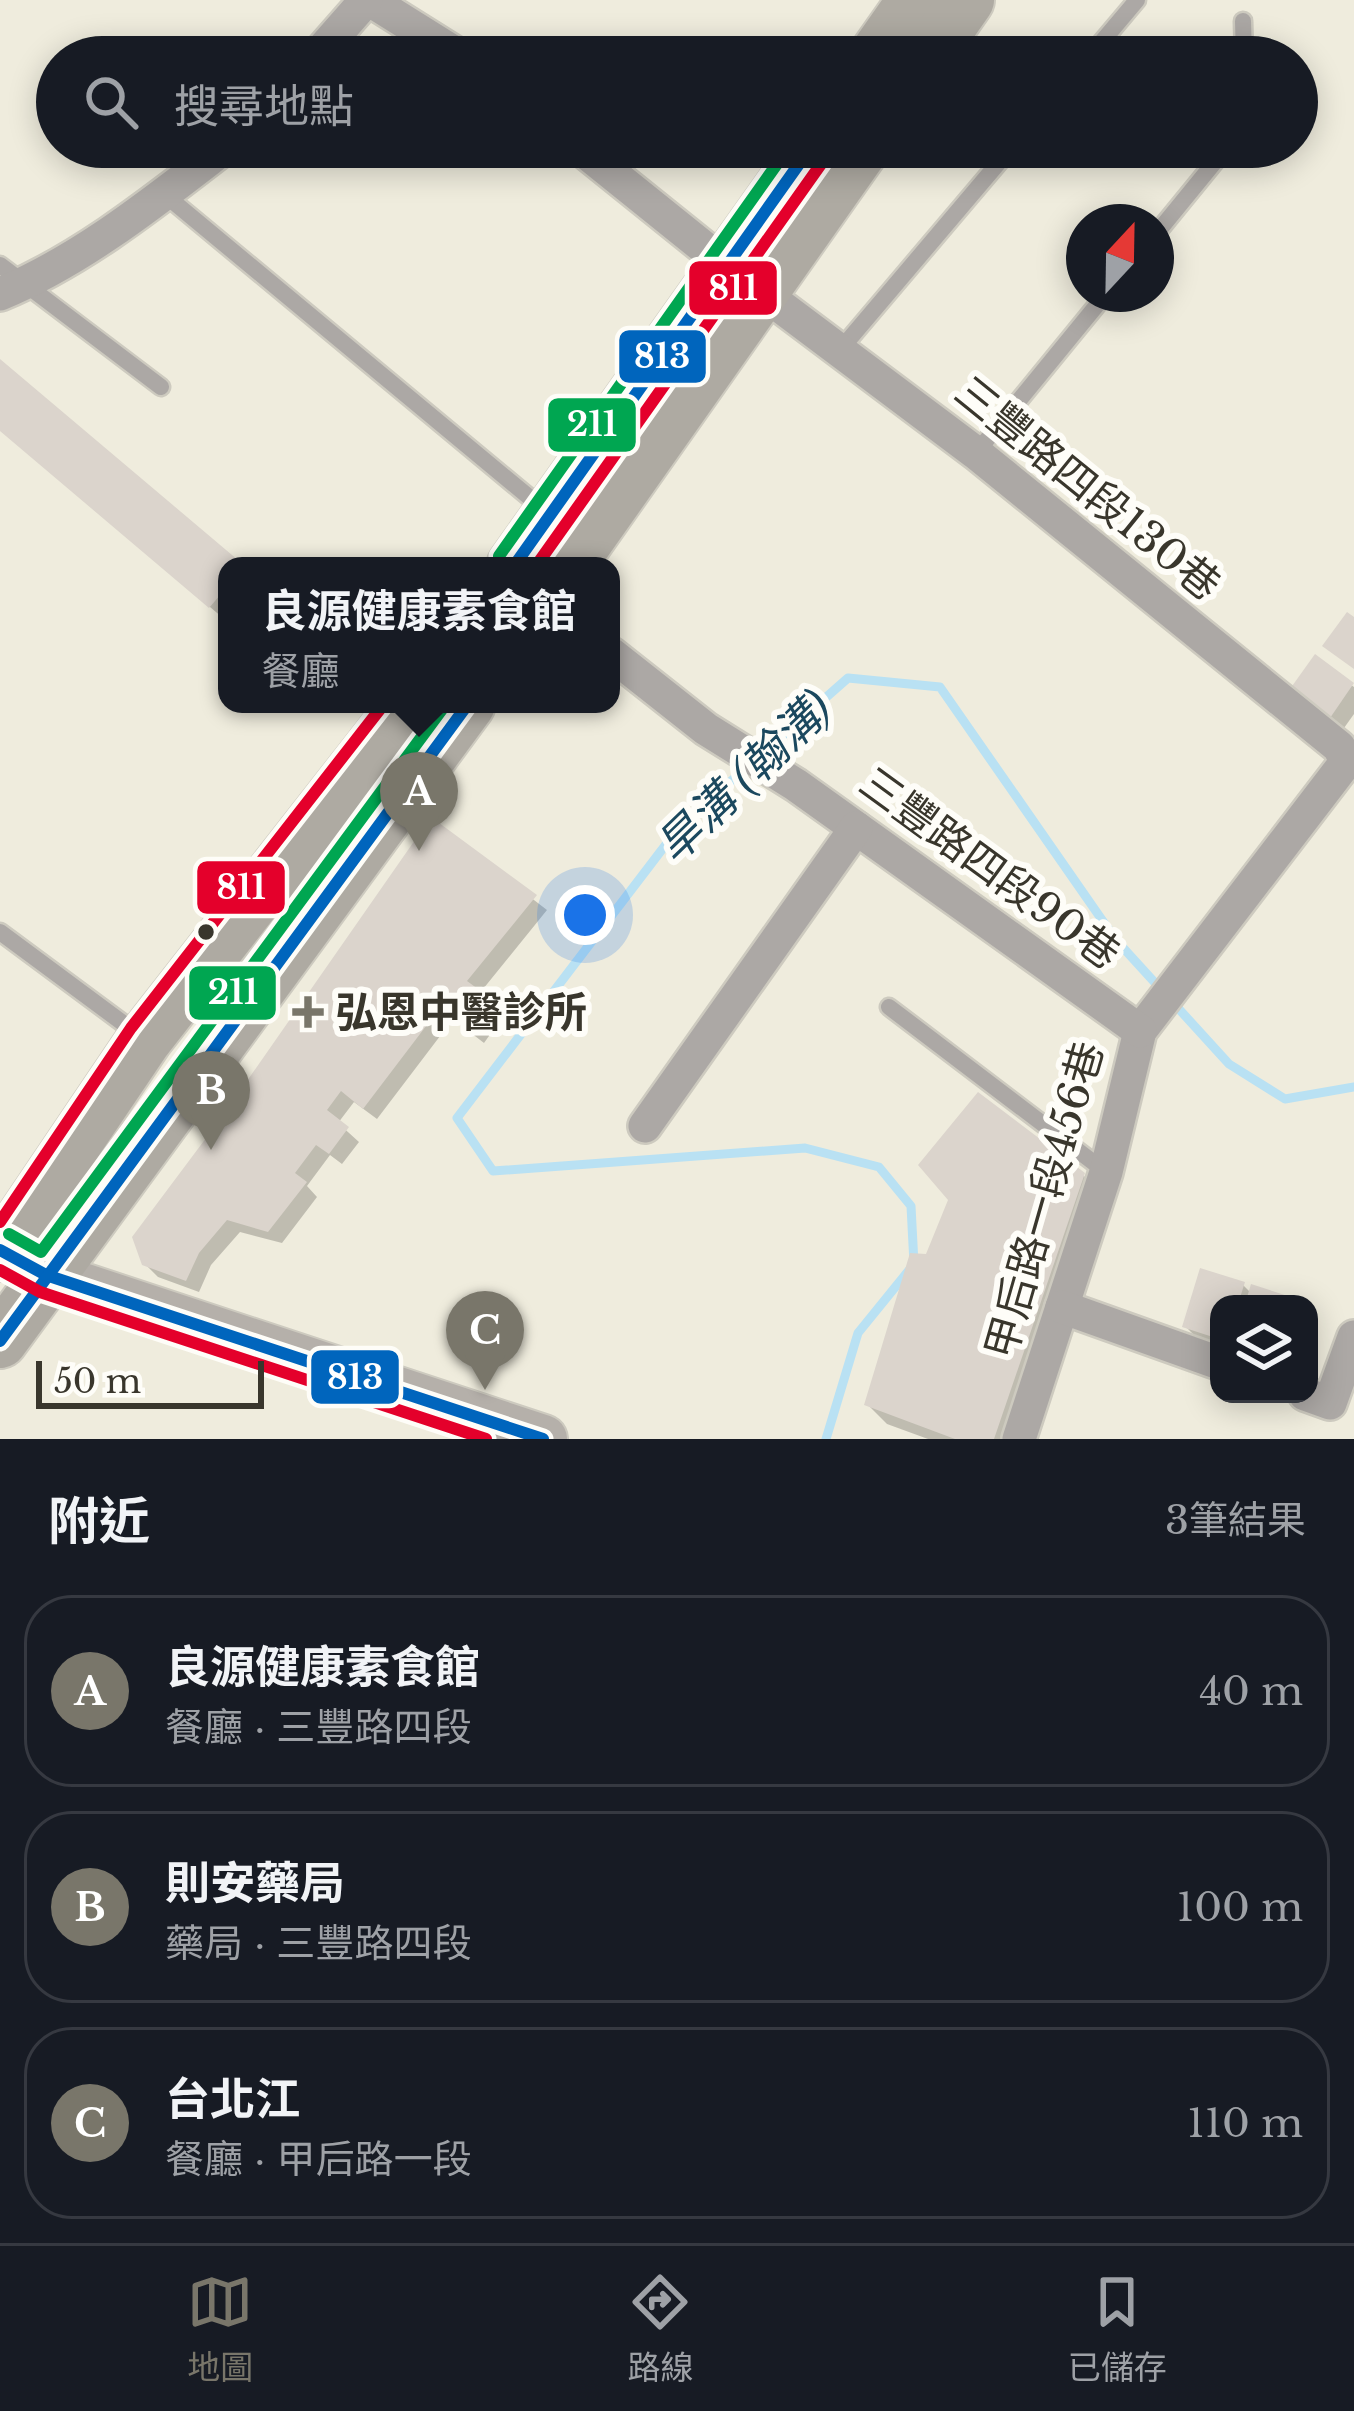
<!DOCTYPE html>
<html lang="zh-TW">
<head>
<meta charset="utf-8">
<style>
	:root { --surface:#171b24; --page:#242831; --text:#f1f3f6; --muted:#9ea1a6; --line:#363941; --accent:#79766a }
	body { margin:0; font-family:"Libre Baskerville","Noto Sans TC",serif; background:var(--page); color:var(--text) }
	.controls { position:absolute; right:36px; bottom:36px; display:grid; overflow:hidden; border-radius:24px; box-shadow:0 6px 30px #0003 }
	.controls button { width:108px; height:108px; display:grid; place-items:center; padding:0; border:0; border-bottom:3px solid var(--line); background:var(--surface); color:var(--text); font:60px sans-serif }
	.compass { position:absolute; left:1066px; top:204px; width:108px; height:108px; border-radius:50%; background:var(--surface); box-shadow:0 6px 30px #0003; rotate:22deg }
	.scale { position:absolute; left:36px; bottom:30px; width:228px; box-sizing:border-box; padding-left:12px; border:6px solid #39362c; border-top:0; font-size:33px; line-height:42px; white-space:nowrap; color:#39362c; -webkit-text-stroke:9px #fefdf8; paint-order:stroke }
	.you { position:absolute; left:585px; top:915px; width:42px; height:42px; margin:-30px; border:9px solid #fff; border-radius:50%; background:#1a73e8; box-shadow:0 0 0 18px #1a73e833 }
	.badge { display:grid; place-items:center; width:78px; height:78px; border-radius:50%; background:var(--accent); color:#fff; font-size:39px; font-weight:700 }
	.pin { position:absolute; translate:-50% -99px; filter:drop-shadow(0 3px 6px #0008) }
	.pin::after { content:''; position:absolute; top:63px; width:42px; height:36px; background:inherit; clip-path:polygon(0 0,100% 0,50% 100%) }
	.popup { position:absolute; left:218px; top:557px; width:402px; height:156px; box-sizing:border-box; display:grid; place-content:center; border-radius:24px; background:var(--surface); filter:drop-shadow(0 3px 9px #0005); font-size:39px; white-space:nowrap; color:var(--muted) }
	.popup b { font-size:45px; color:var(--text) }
	.popup::after { content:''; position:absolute; left:50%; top:100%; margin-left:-24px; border:24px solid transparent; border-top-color:var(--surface) }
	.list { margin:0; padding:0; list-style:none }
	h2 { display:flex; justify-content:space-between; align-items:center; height:156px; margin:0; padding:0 48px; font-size:51px }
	h2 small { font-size:39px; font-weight:400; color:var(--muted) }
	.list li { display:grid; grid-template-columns:78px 1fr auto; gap:36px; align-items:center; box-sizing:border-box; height:192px; margin:0 24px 24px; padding:0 24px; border:3px solid var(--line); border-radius:48px }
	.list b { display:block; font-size:45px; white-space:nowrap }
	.list p { margin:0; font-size:39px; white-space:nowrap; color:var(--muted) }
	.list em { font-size:39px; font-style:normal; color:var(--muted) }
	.icon { flex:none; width:66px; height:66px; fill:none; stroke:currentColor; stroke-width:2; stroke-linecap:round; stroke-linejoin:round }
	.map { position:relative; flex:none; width:1354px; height:1439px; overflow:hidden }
	.search { position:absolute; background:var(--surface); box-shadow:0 6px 30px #0003; left:36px; right:36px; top:36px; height:132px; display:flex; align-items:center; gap:30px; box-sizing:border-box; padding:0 42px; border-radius:66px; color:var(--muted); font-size:45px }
	.sheet { height:804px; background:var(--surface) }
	nav { display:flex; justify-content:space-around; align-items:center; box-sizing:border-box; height:168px; border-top:3px solid var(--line); background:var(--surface); font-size:33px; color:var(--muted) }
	nav a { display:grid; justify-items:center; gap:6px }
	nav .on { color:var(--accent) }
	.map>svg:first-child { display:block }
	.shadow { fill:#0003 }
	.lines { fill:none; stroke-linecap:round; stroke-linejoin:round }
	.stream { stroke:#b9e1f3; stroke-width:9 }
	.building { fill:#dbd4cc }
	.service-casing { stroke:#cdcabf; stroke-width:21 }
	.minor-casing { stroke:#cdcabf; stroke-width:38 }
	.secondary-casing { stroke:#cdcabf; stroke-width:52 }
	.primary-casing { stroke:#cdcabf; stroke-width:58 }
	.service { stroke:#aca8a5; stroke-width:16 }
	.minor { stroke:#aca8a5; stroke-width:33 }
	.secondary { stroke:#b5b0aa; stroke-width:48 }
	.primary { stroke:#aeaaa2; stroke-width:54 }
	.bus-1-casing { stroke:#fefdf8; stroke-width:21 }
	.bus-2-casing { stroke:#fefdf8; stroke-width:21 }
	.bus-3-casing { stroke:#fefdf8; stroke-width:21 }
	.bus-1 { stroke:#0065bd; stroke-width:12 }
	.bus-2 { stroke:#e4002b; stroke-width:12 }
	.bus-3 { stroke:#00a651; stroke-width:12 }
	.bus-dot { fill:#39362c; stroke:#fefdf8; stroke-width:4.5 }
	.poi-dot { fill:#79766a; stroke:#fefdf8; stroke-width:4.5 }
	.labels { text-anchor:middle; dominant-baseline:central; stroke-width:12; stroke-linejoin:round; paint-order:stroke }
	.street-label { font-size:42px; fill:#39362c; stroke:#fefdf8 }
	.poi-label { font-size:42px; font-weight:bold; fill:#39362c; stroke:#fefdf8; text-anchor:start }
	.water-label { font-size:45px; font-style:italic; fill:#1b485e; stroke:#fefdf8 }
	.line-badge { stroke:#fefdf8; stroke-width:4.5 }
	.badge-label { font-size:33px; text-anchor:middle; font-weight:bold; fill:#fff }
</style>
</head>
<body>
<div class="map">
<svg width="1354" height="1439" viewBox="0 0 1354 1439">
	<rect width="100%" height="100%" fill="#efecdd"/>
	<g class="shadow">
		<path d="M 0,363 L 240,566 L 227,566 L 227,614 L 223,618 L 0,429 Z"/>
		<path d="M 1315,659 L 1354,687 L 1354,714 L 1344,728 L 1307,701 Z"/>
		<path d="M 431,821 L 547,910 L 479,994 L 504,1015 L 484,1043 L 453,1019 L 377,1119 L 354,1102 L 338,1123 L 359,1142 L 342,1164 L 330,1155 L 307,1186 L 317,1197 L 282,1243 L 240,1232 L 211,1265 L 199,1292 L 158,1277 L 144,1263 L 226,1116 Z"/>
		<path d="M 1083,1175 L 1103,1195 L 1019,1439 L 928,1439 L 887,1424 L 867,1404 L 928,1257 Z"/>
		<path d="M 1243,1285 L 1251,1293 L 1297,1304 L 1219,1304 L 1219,1350 L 1205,1346 L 1185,1326 Z"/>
	</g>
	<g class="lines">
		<path class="stream" d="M 826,1439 L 858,1333 L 914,1264 L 911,1206 L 879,1167 L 805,1148 L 493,1171 L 457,1118 L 680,826 L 848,678 L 940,687 L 1116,940 L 1229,1064 L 1285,1099 L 1354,1087"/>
	</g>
	<g class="building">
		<path d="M 0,359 L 245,566 L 227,566 L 227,587 L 209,608 L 0,431 Z"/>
		<path d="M 1347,612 L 1354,617 L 1354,669 L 1322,646 Z"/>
		<path d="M 1315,654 L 1354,683 L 1330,718 L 1290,689 Z"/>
		<path d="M 431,817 L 537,895 L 467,981 L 493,1000 L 470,1032 L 439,1009 L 363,1109 L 341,1091 L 327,1110 L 349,1127 L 329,1154 L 316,1145 L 295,1173 L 307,1182 L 268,1232 L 227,1220 L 199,1253 L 186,1281 L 142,1265 L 132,1237 L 224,1114 Z"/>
		<path d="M 978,1092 L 1085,1173 L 994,1439 L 955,1439 L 864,1405 L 910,1253 L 926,1254 L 948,1200 L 918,1165 Z"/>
		<path d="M 1200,1268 L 1245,1282 L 1238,1304 L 1219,1304 L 1219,1339 L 1182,1327 Z"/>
		<path d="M 1251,1284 L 1297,1299 L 1295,1304 L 1245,1304 Z"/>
	</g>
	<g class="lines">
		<defs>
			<g id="service">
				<path d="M 1243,21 L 1244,57"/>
				<path d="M 1089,57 L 1137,0"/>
				<path d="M 164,194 L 547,512"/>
				<path d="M 1156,234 L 1227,147"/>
				<path d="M 0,265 L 161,387"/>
				<path d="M 840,350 L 1012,147"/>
				<path d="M 976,453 L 1106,294"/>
				<path d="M 0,932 L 139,1035"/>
				<path d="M 889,1007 L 1106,1172"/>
			</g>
			<g id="minor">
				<path d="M 370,0 L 461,57"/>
				<path d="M 316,57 L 366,0"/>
				<path d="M 579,147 L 727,266 L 976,453 L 1339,747 L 1344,757 L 1343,766 L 1140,1031 L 1106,1172 L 1019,1439"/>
				<path d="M 0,294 C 82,260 155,201 225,147"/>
				<path d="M 611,654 L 706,729 L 796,785 L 1140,1031"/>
				<path d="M 645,1126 L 856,828"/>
				<path d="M 1062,1307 L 1219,1363"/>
				<path d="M 1305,1394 L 1330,1403 L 1354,1337"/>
			</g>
			<path id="secondary" d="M 15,1258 L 46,1275 L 543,1439"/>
			<g id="primary">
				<path d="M 875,57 L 915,0"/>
				<path d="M 927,57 L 967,0"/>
				<path d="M 514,566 L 811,147"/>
				<path d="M 568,566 L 863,147"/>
				<path d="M 0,1254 L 145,1039 L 407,704"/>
				<path d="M 0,1341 L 468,704"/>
			</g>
		</defs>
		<use href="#service" class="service-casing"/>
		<use href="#minor" class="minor-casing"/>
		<use href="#secondary" class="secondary-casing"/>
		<use href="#primary" class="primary-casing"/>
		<use href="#service" class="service"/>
		<use href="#minor" class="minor"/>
		<use href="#secondary" class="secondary"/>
		<use href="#primary" class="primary"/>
		<defs>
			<g id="bus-1">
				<path d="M 514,566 L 811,147"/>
				<path d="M 0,1250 L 46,1275 L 543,1439"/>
				<path d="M 0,1341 L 468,704"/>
			</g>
			<g id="bus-2">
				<path d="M 536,566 L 826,157"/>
				<path d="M 0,1222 L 131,1028 L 384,704"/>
				<path d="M 0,1270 L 40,1292 L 486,1439"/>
			</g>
			<g id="bus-3">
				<path d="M 499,556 L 789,147"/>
				<path d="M 9,1234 L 41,1252 L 446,704"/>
			</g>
		</defs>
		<use href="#bus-1" class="bus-1-casing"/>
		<use href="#bus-2" class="bus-2-casing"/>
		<use href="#bus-3" class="bus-3-casing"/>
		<use href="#bus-1" class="bus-1"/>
		<use href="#bus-2" class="bus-2"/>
		<use href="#bus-3" class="bus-3"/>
	</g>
	<circle class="bus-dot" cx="206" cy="932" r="10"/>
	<path class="poi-dot" d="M302 994h12v12h12v12h-12v12h-12v-12h-12v-12h12z"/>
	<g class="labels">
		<g class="street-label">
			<text transform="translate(1088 488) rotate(39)">三豐路四段130巷</text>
			<text transform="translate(990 868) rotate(36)">三豐路四段90巷</text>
			<text transform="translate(1044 1200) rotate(-74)">甲后路一段456巷</text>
		</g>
		<g class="poi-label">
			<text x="335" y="1012">弘恩中醫診所</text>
		</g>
		<g class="water-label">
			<text transform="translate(744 777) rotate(-44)">旱溝 (翰溝)</text>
		</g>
	</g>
	<g class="line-badge">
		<rect x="687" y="259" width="92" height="58" rx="12" fill="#e4002b"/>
		<rect x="617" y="328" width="91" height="57" rx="12" fill="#0065bd"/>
		<rect x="546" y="396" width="92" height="58" rx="12" fill="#00a651"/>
		<rect x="195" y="859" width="92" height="57" rx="12" fill="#e4002b"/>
		<rect x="187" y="964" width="91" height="58" rx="12" fill="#00a651"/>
		<rect x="309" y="1348" width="92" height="58" rx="12" fill="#0065bd"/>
	</g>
	<g class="badge-label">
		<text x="733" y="300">811</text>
		<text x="662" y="368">813</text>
		<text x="592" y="436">211</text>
		<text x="241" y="899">811</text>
		<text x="233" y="1004">211</text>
		<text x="355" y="1389">813</text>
	</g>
</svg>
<div class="controls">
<button><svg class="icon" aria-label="layers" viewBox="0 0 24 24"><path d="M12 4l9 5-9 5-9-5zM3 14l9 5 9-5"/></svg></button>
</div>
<svg class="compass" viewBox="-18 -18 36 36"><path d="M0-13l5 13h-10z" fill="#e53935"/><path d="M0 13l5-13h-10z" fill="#9ea1a6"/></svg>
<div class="scale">50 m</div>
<div class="you"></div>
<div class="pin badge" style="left:419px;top:851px">A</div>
<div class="popup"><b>良源健康素食館</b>餐廳</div>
<div class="pin badge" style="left:211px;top:1150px">B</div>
<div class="pin badge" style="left:485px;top:1390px">C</div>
<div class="search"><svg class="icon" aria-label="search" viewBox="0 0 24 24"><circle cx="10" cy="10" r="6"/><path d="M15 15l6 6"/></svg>搜尋地點</div>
</div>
<section class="sheet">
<h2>附近<small>3筆結果</small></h2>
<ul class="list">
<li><span class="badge">A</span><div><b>良源健康素食館</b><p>餐廳 · 三豐路四段</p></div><em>40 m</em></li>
<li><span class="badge">B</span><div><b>則安藥局</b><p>藥局 · 三豐路四段</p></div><em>100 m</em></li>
<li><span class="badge">C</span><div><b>台北江</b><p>餐廳 · 甲后路一段</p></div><em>110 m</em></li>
</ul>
</section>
<nav>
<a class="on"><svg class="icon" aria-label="map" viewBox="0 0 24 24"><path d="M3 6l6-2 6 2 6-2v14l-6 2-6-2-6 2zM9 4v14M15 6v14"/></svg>地圖</a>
<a><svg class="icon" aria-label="directions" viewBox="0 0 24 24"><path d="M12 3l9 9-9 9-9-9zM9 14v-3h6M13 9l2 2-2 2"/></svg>路線</a>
<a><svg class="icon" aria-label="saved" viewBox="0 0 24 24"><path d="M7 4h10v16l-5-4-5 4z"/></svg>已儲存</a>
</nav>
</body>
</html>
